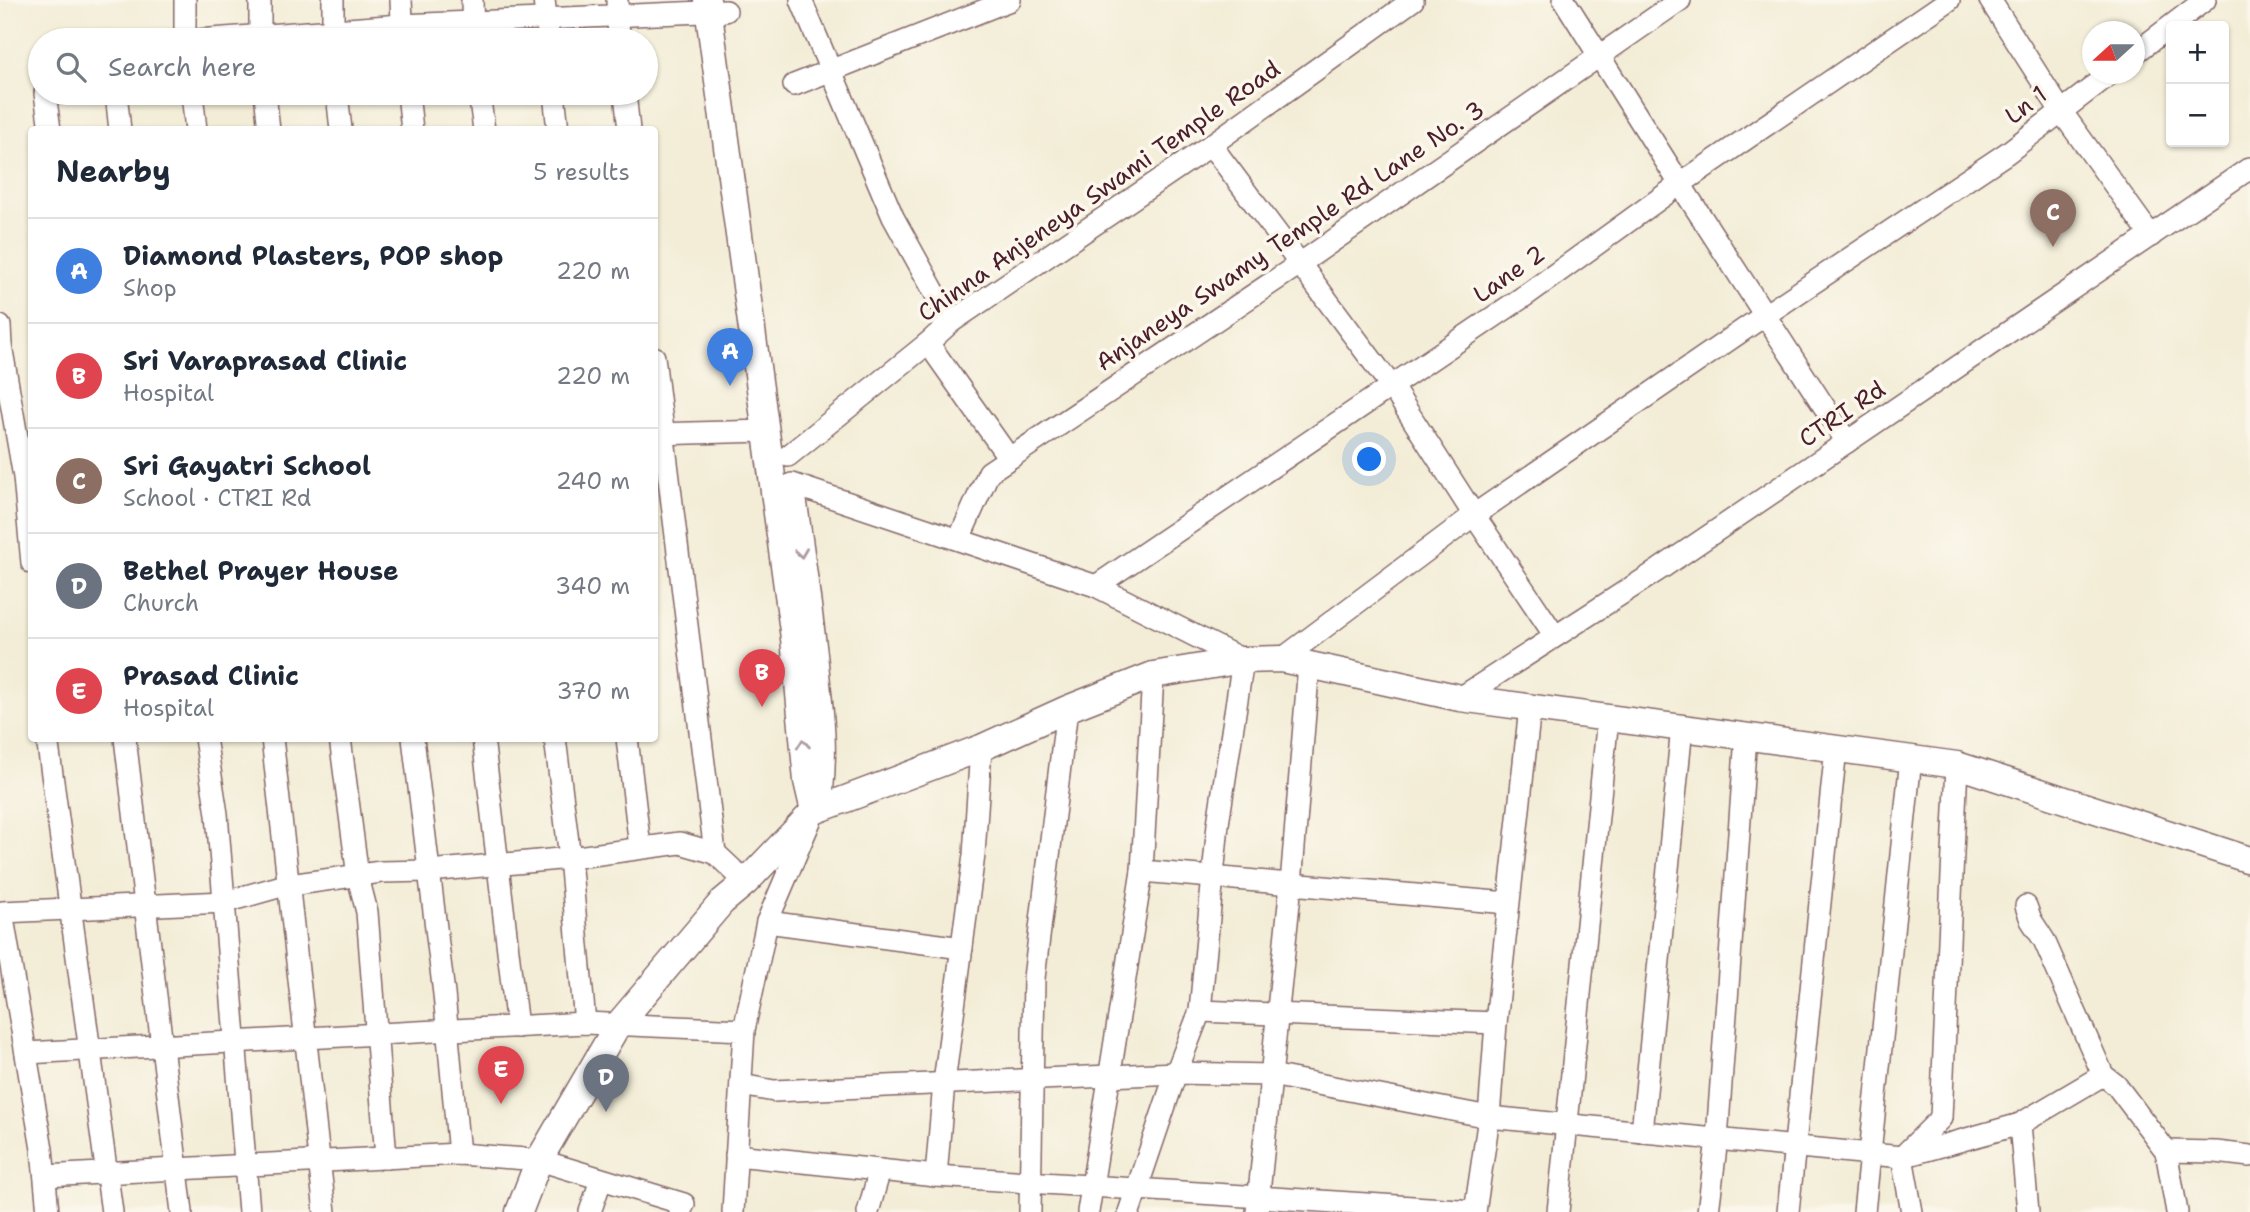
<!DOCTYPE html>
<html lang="en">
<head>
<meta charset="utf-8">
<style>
	:root { --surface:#fff; --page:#f6f6f7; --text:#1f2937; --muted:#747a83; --line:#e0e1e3; --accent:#111827 }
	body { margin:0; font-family:"Shantell Sans",sans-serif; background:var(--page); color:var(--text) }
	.controls { position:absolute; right:21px; top:21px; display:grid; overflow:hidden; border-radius:7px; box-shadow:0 2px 5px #0004 }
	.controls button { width:63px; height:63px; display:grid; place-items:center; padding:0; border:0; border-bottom:2px solid var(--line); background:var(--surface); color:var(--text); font:35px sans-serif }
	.compass { position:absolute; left:2082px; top:21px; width:63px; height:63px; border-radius:50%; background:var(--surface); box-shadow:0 2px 5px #0004; rotate:249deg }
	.you { position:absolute; left:1370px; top:460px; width:24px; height:24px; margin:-18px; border:5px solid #fff; border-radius:50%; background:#1a73e8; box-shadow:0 0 0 10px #1a73e833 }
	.badge { display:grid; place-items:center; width:46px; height:46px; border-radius:50%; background:var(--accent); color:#fff; font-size:23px; font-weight:700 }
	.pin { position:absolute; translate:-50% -58px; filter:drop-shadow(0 2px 4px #0008) }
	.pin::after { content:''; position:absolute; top:37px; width:24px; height:21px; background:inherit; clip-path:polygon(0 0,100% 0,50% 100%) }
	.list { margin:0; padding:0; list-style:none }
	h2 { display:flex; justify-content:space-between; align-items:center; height:91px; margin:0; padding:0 28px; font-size:30px }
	h2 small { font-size:23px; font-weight:400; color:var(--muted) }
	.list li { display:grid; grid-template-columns:46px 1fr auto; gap:21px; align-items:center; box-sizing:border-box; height:105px; padding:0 28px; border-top:2px solid var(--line) }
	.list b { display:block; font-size:26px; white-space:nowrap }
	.list p { margin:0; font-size:23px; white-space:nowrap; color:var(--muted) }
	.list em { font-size:23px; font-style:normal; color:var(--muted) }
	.icon { flex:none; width:38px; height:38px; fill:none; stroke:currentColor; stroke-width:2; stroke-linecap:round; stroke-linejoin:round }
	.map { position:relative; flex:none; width:2250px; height:1212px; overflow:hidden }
	.search { position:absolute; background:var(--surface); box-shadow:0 2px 5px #0004; left:28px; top:28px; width:630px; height:77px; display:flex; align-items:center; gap:18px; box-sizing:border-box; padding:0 24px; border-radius:38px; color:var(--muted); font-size:26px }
	.panel { position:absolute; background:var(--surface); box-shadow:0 2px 5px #0004; left:28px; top:126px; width:630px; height:616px; border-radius:7px }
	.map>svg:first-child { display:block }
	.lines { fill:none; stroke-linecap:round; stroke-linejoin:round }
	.minor-casing { stroke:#856767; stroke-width:24 }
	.tertiary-casing { stroke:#856767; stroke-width:29 }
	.minor { stroke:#fff; stroke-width:21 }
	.tertiary { stroke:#fff; stroke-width:26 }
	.oneway { stroke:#ae9aa0 }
	.labels { text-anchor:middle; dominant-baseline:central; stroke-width:7; stroke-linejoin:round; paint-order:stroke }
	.street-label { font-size:24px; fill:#4a1f2b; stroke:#fbf7ec }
</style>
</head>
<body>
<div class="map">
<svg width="2250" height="1212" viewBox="0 0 2250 1212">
	<rect width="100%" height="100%" fill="#fbf7ec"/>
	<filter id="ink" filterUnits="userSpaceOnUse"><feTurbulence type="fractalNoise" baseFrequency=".0143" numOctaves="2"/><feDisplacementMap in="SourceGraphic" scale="14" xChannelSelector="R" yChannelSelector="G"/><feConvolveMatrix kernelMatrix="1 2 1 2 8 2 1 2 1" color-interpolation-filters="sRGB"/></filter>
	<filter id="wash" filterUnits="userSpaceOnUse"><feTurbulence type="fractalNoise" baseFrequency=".00686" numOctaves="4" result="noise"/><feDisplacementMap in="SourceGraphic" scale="28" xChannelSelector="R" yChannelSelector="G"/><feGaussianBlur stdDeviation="1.57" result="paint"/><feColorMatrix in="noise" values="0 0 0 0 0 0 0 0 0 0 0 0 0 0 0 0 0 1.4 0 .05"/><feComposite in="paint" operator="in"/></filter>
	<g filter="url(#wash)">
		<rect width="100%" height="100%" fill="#f3edd7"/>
	</g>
	<g filter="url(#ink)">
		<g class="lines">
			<defs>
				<g id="minor">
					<path d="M 185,0 L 185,40"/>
					<path d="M 260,0 L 260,40"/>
					<path d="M 333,0 L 333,40"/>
					<path d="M 401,0 L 403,40"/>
					<path d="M 472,0 L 473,40"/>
					<path d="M 544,0 L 549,40"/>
					<path d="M 617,0 L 619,40"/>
					<path d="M 801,0 L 893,217 L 951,322"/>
					<path d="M 1564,0 L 1680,184 L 1847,442"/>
					<path d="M 1990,0 L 2061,111 L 2151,236"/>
					<path d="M 198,40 L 401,25 L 726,11"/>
					<path d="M 2134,54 L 2205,0"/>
					<path d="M 794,85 L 1010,0"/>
					<path d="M 45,93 L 50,130"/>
					<path d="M 116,93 L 120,130"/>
					<path d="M 192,93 L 196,130"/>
					<path d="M 265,93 L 269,130"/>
					<path d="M 337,93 L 341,130"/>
					<path d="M 408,93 L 412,130"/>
					<path d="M 479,93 L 484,130"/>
					<path d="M 554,93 L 558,130"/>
					<path d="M 625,93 L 629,130"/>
					<path d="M 1211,145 L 1392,387 L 1474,515 L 1555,636"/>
					<path d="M 0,326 L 1,345 L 24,477 L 32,563"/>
					<path d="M 928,343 L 1009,458"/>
					<path d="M 654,357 L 715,853"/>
					<path d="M 654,434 L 766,431"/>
					<path d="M 788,456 L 928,343 L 951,322 L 1211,145 L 1413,0"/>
					<path d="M 792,484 L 1096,586 L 1243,660 L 1218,824 L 1200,1011 L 1176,1073 L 1129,1212"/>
					<path d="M 959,539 L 989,472 L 1301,263 L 1680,0"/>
					<path d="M 1096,586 L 1529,293 L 1680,184 L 1949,0"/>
					<path d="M 1282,659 L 1474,515 L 1765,315 L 2007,153 L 2110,74"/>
					<path d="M 1460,698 L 1660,569 L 2250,168"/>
					<path d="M 47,738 L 112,1212"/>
					<path d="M 125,738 L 182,1212"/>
					<path d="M 205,738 L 217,814 L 249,1212"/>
					<path d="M 272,738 L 325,1212"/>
					<path d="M 340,738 L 358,877 L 367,912 L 386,1158"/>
					<path d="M 413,738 L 444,994 L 459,1154"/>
					<path d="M 483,738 L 517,1027"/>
					<path d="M 555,738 L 570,858 L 585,1023"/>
					<path d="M 627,738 L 640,847"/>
					<path d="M 1142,871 L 1153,675"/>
					<path d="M 2026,906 L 2031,920 L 2044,940 L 2103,1075 L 2116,1085 L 2166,1151 L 2177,1212"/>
					<path d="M 767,922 L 962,948"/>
					<path d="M 1200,1011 L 1496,1023"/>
					<path d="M 744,1030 L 767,922 L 811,819"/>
					<path d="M 26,1053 L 585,1023 L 744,1030 L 733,1212"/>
					<path d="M 741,1085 L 774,1091 L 1176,1073 L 1271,1075 L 1489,1117 L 1902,1157 L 2020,1124 L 2103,1075"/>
					<path d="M 2020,1124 L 2028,1212"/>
					<path d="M 1642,1132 L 1682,727"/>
					<path d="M 2166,1151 L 2216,1152 L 2250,1156"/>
					<path d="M 736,1155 L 936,1176 L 1475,1211"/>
					<path d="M 1904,1155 L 1941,1118 L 1957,765"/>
					<path d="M 1902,1157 L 1912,1212"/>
					<path d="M 45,1176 L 459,1154 L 539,1160 L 684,1204 L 680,1212"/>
					<path d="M 936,1176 L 944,1083 L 974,855 L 981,748"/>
					<path d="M 48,1212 L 42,1149 L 2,912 L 225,902 L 289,884 L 290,885 L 381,872 L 429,871 L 570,858 L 680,843 L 715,853 L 746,882"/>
					<path d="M 590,1212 L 601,1180"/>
					<path d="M 868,1212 L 880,1170"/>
					<path d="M 1030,1212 L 1034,978 L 1067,709"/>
					<path d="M 1088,1212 L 1142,871 L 1508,903"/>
					<path d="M 1257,1212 L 1291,884 L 1309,664"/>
					<path d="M 1475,1212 L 1489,1117 L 1496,1023 L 1530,707"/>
					<path d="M 1558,1212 L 1608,717"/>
					<path d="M 1708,1212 L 1717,1139 L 1746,736"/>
					<path d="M 1788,1212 L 1836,748"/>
					<path d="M 1864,1212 L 1911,758"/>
				</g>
				<g id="tertiary">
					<path d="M 707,0 L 794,638 L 807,781 L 814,811"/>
					<path d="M 793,497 C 802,559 811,621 817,683 C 821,718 824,753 820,789"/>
					<path d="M 519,1212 L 539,1160 L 617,1026 L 722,902 L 746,882 L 814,811 L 981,748 L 1067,709 L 1153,675 L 1243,660 L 1282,659 L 1460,698 L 1957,765 L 2250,860"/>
				</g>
			</defs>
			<use href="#minor" class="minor-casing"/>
			<use href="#tertiary" class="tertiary-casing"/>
			<use href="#minor" class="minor"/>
			<use href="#tertiary" class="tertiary"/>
		</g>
		<defs><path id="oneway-chevron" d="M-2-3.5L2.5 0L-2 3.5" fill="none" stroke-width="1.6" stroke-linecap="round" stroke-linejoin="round" transform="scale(1.75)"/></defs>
		<g class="oneway">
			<use href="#oneway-chevron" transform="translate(801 553) rotate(82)"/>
			<use href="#oneway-chevron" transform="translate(803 744) rotate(-95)"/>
		</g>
	</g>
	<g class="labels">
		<g class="street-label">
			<text transform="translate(2026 105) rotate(-38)">Ln 1</text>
			<text transform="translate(1099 191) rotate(-35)">Chinna Anjeneya Swami Temple Road</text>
			<text transform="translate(1290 236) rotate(-34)">Anjaneya Swamy Temple Rd Lane No. 3</text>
			<text transform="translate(1509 274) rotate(-35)">Lane 2</text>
			<text transform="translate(1842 414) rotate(-34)">CTRI Rd</text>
		</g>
	</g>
</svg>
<div class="controls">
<button>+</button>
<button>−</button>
</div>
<svg class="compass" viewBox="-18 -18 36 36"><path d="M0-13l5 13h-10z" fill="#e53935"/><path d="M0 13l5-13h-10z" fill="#747a83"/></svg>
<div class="you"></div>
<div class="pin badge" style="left:730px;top:386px;background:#3f7fe0">A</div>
<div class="pin badge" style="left:762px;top:707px;background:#e0444e">B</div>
<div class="pin badge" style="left:2053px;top:247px;background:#8d6e63">C</div>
<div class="pin badge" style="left:606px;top:1112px;background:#6b7280">D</div>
<div class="pin badge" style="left:501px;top:1104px;background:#e0444e">E</div>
<div class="search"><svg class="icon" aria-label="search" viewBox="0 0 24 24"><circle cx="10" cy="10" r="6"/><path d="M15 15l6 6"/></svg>Search here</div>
<section class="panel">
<h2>Nearby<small>5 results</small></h2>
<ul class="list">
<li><span class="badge" style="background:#3f7fe0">A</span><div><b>Diamond Plasters, POP shop</b><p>Shop</p></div><em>220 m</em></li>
<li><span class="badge" style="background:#e0444e">B</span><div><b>Sri Varaprasad Clinic</b><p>Hospital</p></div><em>220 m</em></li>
<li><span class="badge" style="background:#8d6e63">C</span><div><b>Sri Gayatri School</b><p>School · CTRI Rd</p></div><em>240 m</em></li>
<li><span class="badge" style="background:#6b7280">D</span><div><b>Bethel Prayer House</b><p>Church</p></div><em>340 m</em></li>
<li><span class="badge" style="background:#e0444e">E</span><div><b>Prasad Clinic</b><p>Hospital</p></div><em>370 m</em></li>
</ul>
</section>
</div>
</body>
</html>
